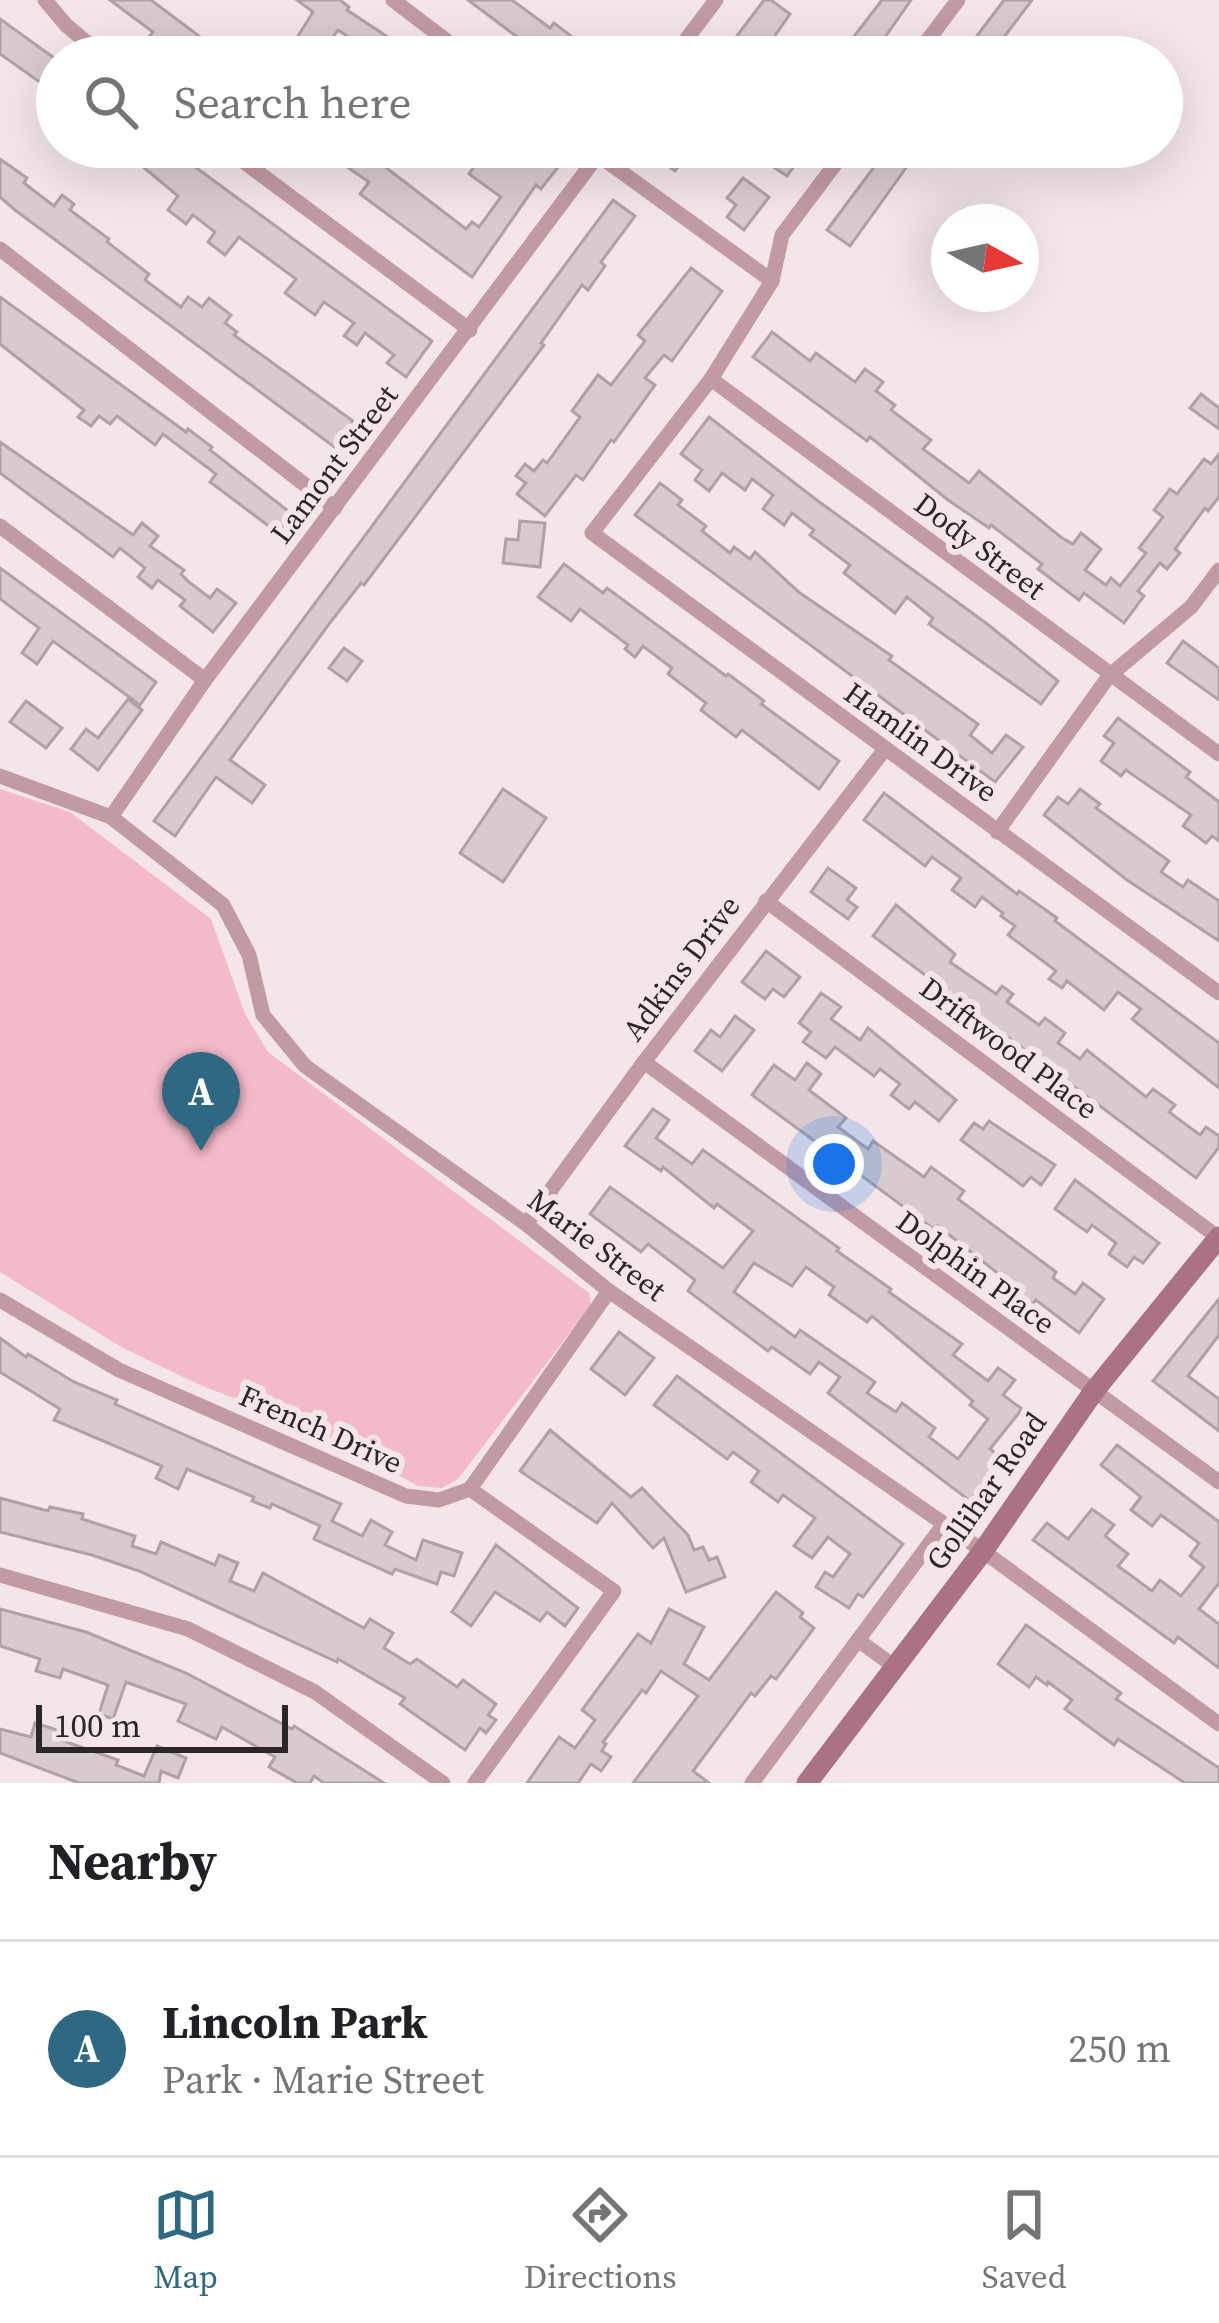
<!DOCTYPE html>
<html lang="en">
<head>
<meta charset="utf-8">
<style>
	:root { --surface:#fff; --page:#f6f6f6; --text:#202124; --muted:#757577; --line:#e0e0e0; --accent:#2f6882 }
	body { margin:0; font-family:"Source Serif 4",serif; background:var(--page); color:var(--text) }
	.compass { position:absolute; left:931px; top:204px; width:108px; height:108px; border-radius:50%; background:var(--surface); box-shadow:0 12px 48px #0002; rotate:98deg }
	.scale { position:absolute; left:36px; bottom:30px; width:252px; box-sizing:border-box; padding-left:12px; border:6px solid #2b2627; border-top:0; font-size:33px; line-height:42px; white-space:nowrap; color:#2b2627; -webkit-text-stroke:9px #f3e5e8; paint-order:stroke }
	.you { position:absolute; left:834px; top:1164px; width:42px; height:42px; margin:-30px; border:9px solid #fff; border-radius:50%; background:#1a73e8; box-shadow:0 0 0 18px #1a73e833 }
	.badge { display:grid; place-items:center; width:78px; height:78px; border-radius:50%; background:var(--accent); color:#fff; font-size:39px; font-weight:700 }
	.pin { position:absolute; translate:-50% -99px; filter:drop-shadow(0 3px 6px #0008) }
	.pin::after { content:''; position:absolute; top:63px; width:42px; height:36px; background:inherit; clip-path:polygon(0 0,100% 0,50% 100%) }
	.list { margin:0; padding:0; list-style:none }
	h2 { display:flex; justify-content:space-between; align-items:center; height:156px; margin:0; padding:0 48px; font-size:51px }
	h2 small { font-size:39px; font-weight:400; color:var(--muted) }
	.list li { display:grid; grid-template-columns:78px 1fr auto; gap:36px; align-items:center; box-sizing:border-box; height:216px; padding:0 48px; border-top:3px solid var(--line) }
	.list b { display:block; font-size:45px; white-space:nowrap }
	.list p { margin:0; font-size:39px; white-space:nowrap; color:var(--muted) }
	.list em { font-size:39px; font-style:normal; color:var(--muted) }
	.icon { flex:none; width:66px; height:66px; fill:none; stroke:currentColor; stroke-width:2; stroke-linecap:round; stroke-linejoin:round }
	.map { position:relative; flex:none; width:1219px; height:1783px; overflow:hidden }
	.search { position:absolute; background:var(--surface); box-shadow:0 12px 48px #0002; left:36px; right:36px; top:36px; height:132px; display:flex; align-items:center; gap:30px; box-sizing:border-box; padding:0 42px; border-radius:66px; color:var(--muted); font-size:45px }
	.sheet { height:372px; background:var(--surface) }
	nav { display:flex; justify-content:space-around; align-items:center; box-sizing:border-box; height:168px; border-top:3px solid var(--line); background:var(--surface); font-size:33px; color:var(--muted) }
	nav a { display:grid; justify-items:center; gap:6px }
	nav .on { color:var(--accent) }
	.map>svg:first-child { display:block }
	.green { fill:#f4baca }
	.building { fill:#d8cbcf; stroke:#afa2a5; stroke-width:3; fill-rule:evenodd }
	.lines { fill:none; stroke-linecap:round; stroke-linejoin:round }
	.minor { stroke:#c19aa4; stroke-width:15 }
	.secondary { stroke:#aa7383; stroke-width:21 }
	.labels { text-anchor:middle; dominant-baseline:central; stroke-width:12; stroke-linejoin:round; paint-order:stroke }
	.street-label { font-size:30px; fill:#2b2627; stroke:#f3e5e8 }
</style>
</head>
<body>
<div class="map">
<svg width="1219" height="1783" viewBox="0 0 1219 1783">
	<rect width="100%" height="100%" fill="#f3e5e8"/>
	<path class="green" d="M 0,789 L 70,812 L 211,919 L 245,1014 L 268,1052 L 589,1293 L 591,1305 L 458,1479 L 442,1488 L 418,1486 L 312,1428 L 200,1385 L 123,1348 L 0,1272 Z"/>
	<g class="building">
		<path d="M 110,0 L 151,0 L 215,48 L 209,57 L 176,57 L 149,37 L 153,32 Z"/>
		<path d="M 297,0 L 340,0 L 349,7 L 347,10 L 418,57 L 379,57 L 338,30 L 318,57 L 300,57 L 290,49 L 313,12 Z"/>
		<path d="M 468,0 L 512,0 L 550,28 L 554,23 L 583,45 L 574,57 L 544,57 Z"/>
		<path d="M 764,0 L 771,0 L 790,14 L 769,44 L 764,41 L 753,57 L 721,57 Z"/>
		<path d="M 882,0 L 911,0 L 871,57 L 838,57 Z"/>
		<path d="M 1004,0 L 1032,0 L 989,57 L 961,57 Z"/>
		<path d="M 0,19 L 57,60 L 57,104 L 39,92 L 44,85 L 0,54 Z"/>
		<path d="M 119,147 L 168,147 L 432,341 L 406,377 L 387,363 L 394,355 L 365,333 L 357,345 L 344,336 L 354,323 L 324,302 L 315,315 L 285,293 L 296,279 L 239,237 L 225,255 L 208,242 L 215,232 L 193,215 L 186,224 L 168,210 L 178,196 Z"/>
		<path d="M 346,147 L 358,147 L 367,153 L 466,229 L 472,222 L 479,227 L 501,197 L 469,174 L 488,147 L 535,147 L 559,166 L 541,189 L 536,185 L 472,277 L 360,194 L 369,182 L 337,160 Z"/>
		<path d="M 642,147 L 693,147 L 675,171 Z"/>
		<path d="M 777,147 L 808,147 L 787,176 L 766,162 Z"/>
		<path d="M 889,147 L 921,147 L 850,246 L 827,230 Z"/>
		<path d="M 0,159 L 27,178 L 24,183 L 54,206 L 62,195 L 74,204 L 70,210 L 109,239 L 107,242 L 149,274 L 145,280 L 181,307 L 188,297 L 202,307 L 209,298 L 231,315 L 225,323 L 237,332 L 234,335 L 353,421 L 347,430 L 357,438 L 345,455 L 15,210 L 0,197 Z"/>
		<path d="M 743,178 L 769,197 L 744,230 L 727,217 L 736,205 L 727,198 Z"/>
		<path d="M 613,200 L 635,216 L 601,262 L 605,266 L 588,290 L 582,285 L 541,343 L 544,345 L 364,585 L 361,583 L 329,624 L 230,760 L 265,785 L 252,803 L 216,777 L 175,836 L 154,821 Z"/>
		<path d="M 691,268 L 722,291 L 672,361 L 664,355 L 645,378 L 655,385 L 614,442 L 611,440 L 583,480 L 576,475 L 545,516 L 517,494 L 526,483 L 516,476 L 525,464 L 534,471 L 543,460 L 547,463 L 580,417 L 572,411 L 598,375 L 611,385 L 645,341 L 638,335 Z"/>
		<path d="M 0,297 L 186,432 L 188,429 L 212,447 L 210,450 L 292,514 L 278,533 L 210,482 L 216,474 L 163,434 L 155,445 L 117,416 L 110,424 L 99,416 L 91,426 L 78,417 L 84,410 L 0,344 Z"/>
		<path d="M 772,332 L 810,361 L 816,353 L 855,382 L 865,369 L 883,382 L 876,391 L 895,405 L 891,410 L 931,440 L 923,449 L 969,483 L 979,471 L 1062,538 L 1073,544 L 1081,533 L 1101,549 L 1085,570 L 1106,585 L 1111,578 L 1120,586 L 1146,553 L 1139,548 L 1163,517 L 1154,510 L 1170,489 L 1177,494 L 1204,459 L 1211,464 L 1219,454 L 1219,497 L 1208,511 L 1205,508 L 1175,549 L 1180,553 L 1167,569 L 1160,563 L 1138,591 L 1144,596 L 1124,623 L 1084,593 L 1079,600 L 1038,569 L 1042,564 L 991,525 L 989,528 L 948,500 L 870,437 L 867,441 L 753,357 Z"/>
		<path d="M 1201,394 L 1219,408 L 1219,429 L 1190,408 Z"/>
		<path d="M 709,417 L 818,501 L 986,623 L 1058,681 L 1041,704 L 929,624 L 933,618 L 907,597 L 895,613 L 844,573 L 850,565 L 810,535 L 814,530 L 792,513 L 784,525 L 763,509 L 773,495 L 752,479 L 745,490 L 722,473 L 709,491 L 695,480 L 702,470 L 681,454 Z"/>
		<path d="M 0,442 L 133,535 L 142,523 L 158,536 L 150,546 L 184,570 L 181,574 L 189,582 L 210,598 L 217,589 L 236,603 L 213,632 L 180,606 L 185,600 L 158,580 L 152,588 L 138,577 L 145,568 L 120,548 L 113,557 L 0,473 Z"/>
		<path d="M 660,483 L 682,500 L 678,505 L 706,526 L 702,531 L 730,553 L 734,547 L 750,559 L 755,552 L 800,593 L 892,656 L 889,660 L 978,724 L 970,735 L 992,753 L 1006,735 L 1023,747 L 995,782 L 635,515 Z"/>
		<path d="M 520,521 L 545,523 L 540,567 L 503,563 L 506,539 L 518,540 Z"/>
		<path d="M 564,564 L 603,593 L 607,588 L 726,676 L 728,674 L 764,701 L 761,704 L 839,761 L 819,789 L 742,730 L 736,737 L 701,710 L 706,703 L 668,674 L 672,668 L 643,646 L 635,657 L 625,649 L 628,645 L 580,609 L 571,621 L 538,597 Z"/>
		<path d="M 0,568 L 156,682 L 140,705 L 53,641 L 37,664 L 22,653 L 39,628 L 0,599 Z"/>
		<path d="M 1183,641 L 1219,668 L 1219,700 L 1167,663 Z"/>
		<path d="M 344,648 L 362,661 L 347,681 L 329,668 Z"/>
		<path d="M 128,699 L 142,710 L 98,770 L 71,749 L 86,729 L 98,738 Z"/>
		<path d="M 26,701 L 62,728 L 46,748 L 10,722 Z"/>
		<path d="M 1118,718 L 1190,772 L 1186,777 L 1219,802 L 1219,841 L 1212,836 L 1206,843 L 1183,826 L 1191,815 L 1126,770 L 1121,776 L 1101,761 L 1114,743 L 1104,736 Z"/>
		<path d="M 503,789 L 546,818 L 503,882 L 460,853 Z"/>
		<path d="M 1080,789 L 1100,804 L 1096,808 L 1169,861 L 1161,872 L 1183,887 L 1188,880 L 1219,901 L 1219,941 L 1127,880 L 1044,815 L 1058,797 L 1068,804 Z"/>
		<path d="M 884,793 L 1017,894 L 1019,891 L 1057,918 L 1055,921 L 1219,1043 L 1219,1088 L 1132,1019 L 1141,1009 L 1118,992 L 1104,1010 L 1067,981 L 1062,988 L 1049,979 L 1056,971 L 1008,935 L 1015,926 L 1001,916 L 1003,913 L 982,897 L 975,907 L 952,890 L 961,878 L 932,857 L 925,866 L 864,820 Z"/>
		<path d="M 828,868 L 856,888 L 847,900 L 857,907 L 848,919 L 811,892 Z"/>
		<path d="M 896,905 L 955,954 L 950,962 L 996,994 L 1002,986 L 1013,994 L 1007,1002 L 1039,1025 L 1045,1018 L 1065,1033 L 1058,1043 L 1080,1059 L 1087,1050 L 1146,1097 L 1153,1089 L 1175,1105 L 1169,1112 L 1200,1135 L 1206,1127 L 1219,1136 L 1219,1147 L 1196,1178 L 873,936 Z"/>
		<path d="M 766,951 L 800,977 L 784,997 L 773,989 L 765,999 L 742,982 Z"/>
		<path d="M 821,993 L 841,1007 L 831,1019 L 860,1040 L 868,1028 L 956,1100 L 939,1121 L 915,1102 L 909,1109 L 891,1095 L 900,1084 L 880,1069 L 874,1076 L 835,1047 L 826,1058 L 803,1042 L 811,1032 L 799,1023 Z"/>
		<path d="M 735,1016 L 754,1030 L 722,1071 L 695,1051 L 711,1030 L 720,1037 Z"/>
		<path d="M 807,1063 L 821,1074 L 809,1090 L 846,1118 L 838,1127 L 868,1149 L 873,1141 L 924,1177 L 931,1167 L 964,1191 L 958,1199 L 1056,1272 L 1053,1278 L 1075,1294 L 1083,1283 L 1104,1299 L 1079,1333 L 1036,1300 L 1032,1304 L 997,1279 L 1000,1275 L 938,1226 L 935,1230 L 752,1095 L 774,1065 L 795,1080 Z"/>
		<path d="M 653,1109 L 669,1120 L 656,1138 L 692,1164 L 703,1150 L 839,1248 L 837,1251 L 891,1289 L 889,1292 L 962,1344 L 953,1355 L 988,1381 L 998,1368 L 1015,1380 L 1003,1395 L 1022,1409 L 990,1449 L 1002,1458 L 970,1501 L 828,1393 L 840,1377 L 819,1362 L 810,1374 L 772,1347 L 768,1351 L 688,1291 L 695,1280 L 648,1244 L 641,1252 L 590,1214 L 610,1187 L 723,1268 L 753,1231 L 717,1204 L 714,1208 L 663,1167 L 661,1171 L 625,1146 ZM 754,1263 L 792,1286 L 806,1267 L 834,1287 L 829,1295 L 867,1322 L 872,1316 L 973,1401 L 970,1405 L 988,1419 L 958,1459 L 929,1437 L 935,1428 L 902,1403 L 896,1412 L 867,1393 L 875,1382 L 800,1330 L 795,1337 L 734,1292 Z"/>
		<path d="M 989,1121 L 1055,1165 L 1041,1185 L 1031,1177 L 1023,1186 L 961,1140 L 974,1123 L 983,1129 Z"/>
		<path d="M 1075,1180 L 1159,1243 L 1143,1263 L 1134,1257 L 1127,1267 L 1109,1254 L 1116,1243 L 1092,1225 L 1087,1232 L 1055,1209 Z"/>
		<path d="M 1219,1299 L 1219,1335 L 1188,1376 L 1219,1399 L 1219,1431 L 1153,1381 Z"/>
		<path d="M 619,1332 L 654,1358 L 625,1395 L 591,1369 Z"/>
		<path d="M 0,1338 L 26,1357 L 28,1354 L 74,1382 L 117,1400 L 115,1404 L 341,1504 L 332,1521 L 362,1536 L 371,1520 L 392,1532 L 385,1545 L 416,1560 L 423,1540 L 462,1553 L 454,1576 L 441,1572 L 437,1584 L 395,1569 L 392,1574 L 314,1539 L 320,1526 L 272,1504 L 270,1508 L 252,1501 L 254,1497 L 187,1469 L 178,1489 L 156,1478 L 162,1466 L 54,1420 L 60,1409 L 0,1372 Z"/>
		<path d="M 677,1376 L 903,1544 L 863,1597 L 858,1594 L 849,1608 L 816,1587 L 825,1572 L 833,1577 L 850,1554 L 828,1537 L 812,1558 L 794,1546 L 815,1518 L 783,1495 L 778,1502 L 751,1482 L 759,1471 L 733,1452 L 727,1459 L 654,1405 Z"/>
		<path d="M 550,1430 L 631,1497 L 642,1488 L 688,1535 L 694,1550 L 703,1547 L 709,1560 L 717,1557 L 725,1577 L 686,1592 L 664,1538 L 653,1548 L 612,1503 L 597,1523 L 520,1471 Z"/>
		<path d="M 1117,1445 L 1219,1522 L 1219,1583 L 1199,1609 L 1219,1624 L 1219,1668 L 1178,1637 L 1174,1643 L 1033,1540 L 1047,1523 L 1068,1539 L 1092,1509 L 1114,1525 L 1105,1536 L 1128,1554 L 1118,1566 L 1152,1591 L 1160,1580 L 1181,1596 L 1204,1567 L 1190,1556 L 1199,1543 L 1161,1515 L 1152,1526 L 1131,1510 L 1141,1497 L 1101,1465 Z"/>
		<path d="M 0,1498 L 48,1511 L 50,1507 L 83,1514 L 82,1519 L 135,1536 L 132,1546 L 156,1554 L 161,1542 L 215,1565 L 219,1555 L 238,1563 L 230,1581 L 254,1591 L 263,1573 L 364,1628 L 370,1619 L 393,1633 L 384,1648 L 410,1664 L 417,1659 L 457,1687 L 463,1680 L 496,1704 L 488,1715 L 496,1720 L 486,1733 L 480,1728 L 465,1750 L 400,1704 L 405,1698 L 338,1659 L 337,1662 L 139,1571 L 92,1555 L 0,1532 Z"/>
		<path d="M 496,1545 L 578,1608 L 565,1626 L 547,1612 L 540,1621 L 495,1592 L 471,1626 L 452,1612 Z"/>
		<path d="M 776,1592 L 803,1613 L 800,1617 L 814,1628 L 776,1679 L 771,1676 L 755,1696 L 751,1693 L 693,1771 L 709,1783 L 633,1783 L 698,1696 L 661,1671 L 646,1693 L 642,1690 L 603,1742 L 606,1744 L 602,1751 L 611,1757 L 601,1771 L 591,1764 L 578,1783 L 527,1783 L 559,1737 L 575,1748 L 595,1720 L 582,1710 L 638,1634 L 651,1643 L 669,1609 L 704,1627 L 684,1664 L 709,1680 Z"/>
		<path d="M 0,1609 L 86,1632 L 186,1673 L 292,1729 L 294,1726 L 384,1783 L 324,1783 L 314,1776 L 310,1783 L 297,1783 L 269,1767 L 275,1757 L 222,1727 L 216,1739 L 178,1721 L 186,1704 L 126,1682 L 113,1719 L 99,1714 L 108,1685 L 63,1669 L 60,1678 L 36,1671 L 40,1659 L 0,1646 Z"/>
		<path d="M 1026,1625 L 1121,1693 L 1116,1699 L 1219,1768 L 1219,1783 L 1185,1783 L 1118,1739 L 1114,1745 L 1065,1709 L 1072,1700 L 1048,1682 L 1047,1685 L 1036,1677 L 1029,1687 L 998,1664 Z"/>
		<path d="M 35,1723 L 57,1730 L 55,1738 L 118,1760 L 116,1765 L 144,1776 L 157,1746 L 186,1758 L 178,1778 L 161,1771 L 159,1783 L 79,1783 L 0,1753 L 0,1729 L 31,1737 Z"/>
	</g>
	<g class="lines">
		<g class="minor">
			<path d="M 45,0 L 66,25 L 104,57"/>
			<path d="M 393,0 L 468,57"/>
			<path d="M 673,57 L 716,0"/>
			<path d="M 915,57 L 958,0"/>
			<path d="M 224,147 L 470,330"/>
			<path d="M 587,147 L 772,281"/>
			<path d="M 848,147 L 782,235 L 772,281 L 711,379 L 592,533 L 1219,993"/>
			<path d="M 0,249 L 335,508"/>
			<path d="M 711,379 L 1219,754"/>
			<path d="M 0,526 L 205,680"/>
			<path d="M 0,776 L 111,817 L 223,905 L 249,955 L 263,1015 L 305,1066 L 526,1224 L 609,1291 L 983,1551 L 1219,1724"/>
			<path d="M 111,817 L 205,680 L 604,147"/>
			<path d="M 997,832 L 1109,676 L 1191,607 L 1219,570"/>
			<path d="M 766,901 L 1219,1238"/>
			<path d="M 644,1062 L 1219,1482"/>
			<path d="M 526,1224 L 644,1062 L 885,749"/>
			<path d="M 0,1300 L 119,1370 L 406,1496 L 439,1500 L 470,1489 L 614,1591 L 475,1783"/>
			<path d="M 470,1489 L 609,1291"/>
			<path d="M 0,1575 L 188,1629 L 315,1692 L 443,1783"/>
			<path d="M 858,1640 L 895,1667"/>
			<path d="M 752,1783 L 944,1524"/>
		</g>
		<path class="secondary" d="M 807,1783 L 983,1551 L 1094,1391 L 1219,1237"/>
	</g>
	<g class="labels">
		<g class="street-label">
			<text transform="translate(334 464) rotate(-53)">Lamont Street</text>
			<text transform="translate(980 546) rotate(37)">Dody Street</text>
			<text transform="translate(921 742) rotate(36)">Hamlin Drive</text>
			<text transform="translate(681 968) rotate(-53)">Adkins Drive</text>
			<text transform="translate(1009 1048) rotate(37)">Driftwood Place</text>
			<text transform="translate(597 1245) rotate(37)">Marie Street</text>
			<text transform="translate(976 1272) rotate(36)">Dolphin Place</text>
			<text transform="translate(321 1429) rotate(24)">French Drive</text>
			<text transform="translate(986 1491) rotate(-55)">Gollihar Road</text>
		</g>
	</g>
</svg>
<svg class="compass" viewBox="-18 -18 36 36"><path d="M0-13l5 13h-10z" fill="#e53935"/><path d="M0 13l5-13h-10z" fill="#757577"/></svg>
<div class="scale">100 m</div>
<div class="you"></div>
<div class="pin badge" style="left:201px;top:1151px">A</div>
<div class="search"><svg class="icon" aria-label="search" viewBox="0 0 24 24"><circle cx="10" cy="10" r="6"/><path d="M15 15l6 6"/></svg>Search here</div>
</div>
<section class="sheet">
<h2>Nearby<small></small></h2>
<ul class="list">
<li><span class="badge">A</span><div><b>Lincoln Park</b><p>Park · Marie Street</p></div><em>250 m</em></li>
</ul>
</section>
<nav>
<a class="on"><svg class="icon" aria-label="map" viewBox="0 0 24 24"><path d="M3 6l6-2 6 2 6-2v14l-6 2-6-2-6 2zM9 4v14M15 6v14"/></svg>Map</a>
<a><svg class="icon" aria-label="directions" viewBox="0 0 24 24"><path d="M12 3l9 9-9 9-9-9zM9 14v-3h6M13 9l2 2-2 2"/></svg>Directions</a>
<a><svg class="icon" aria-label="saved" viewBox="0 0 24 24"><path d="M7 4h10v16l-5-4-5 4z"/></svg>Saved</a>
</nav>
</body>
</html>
